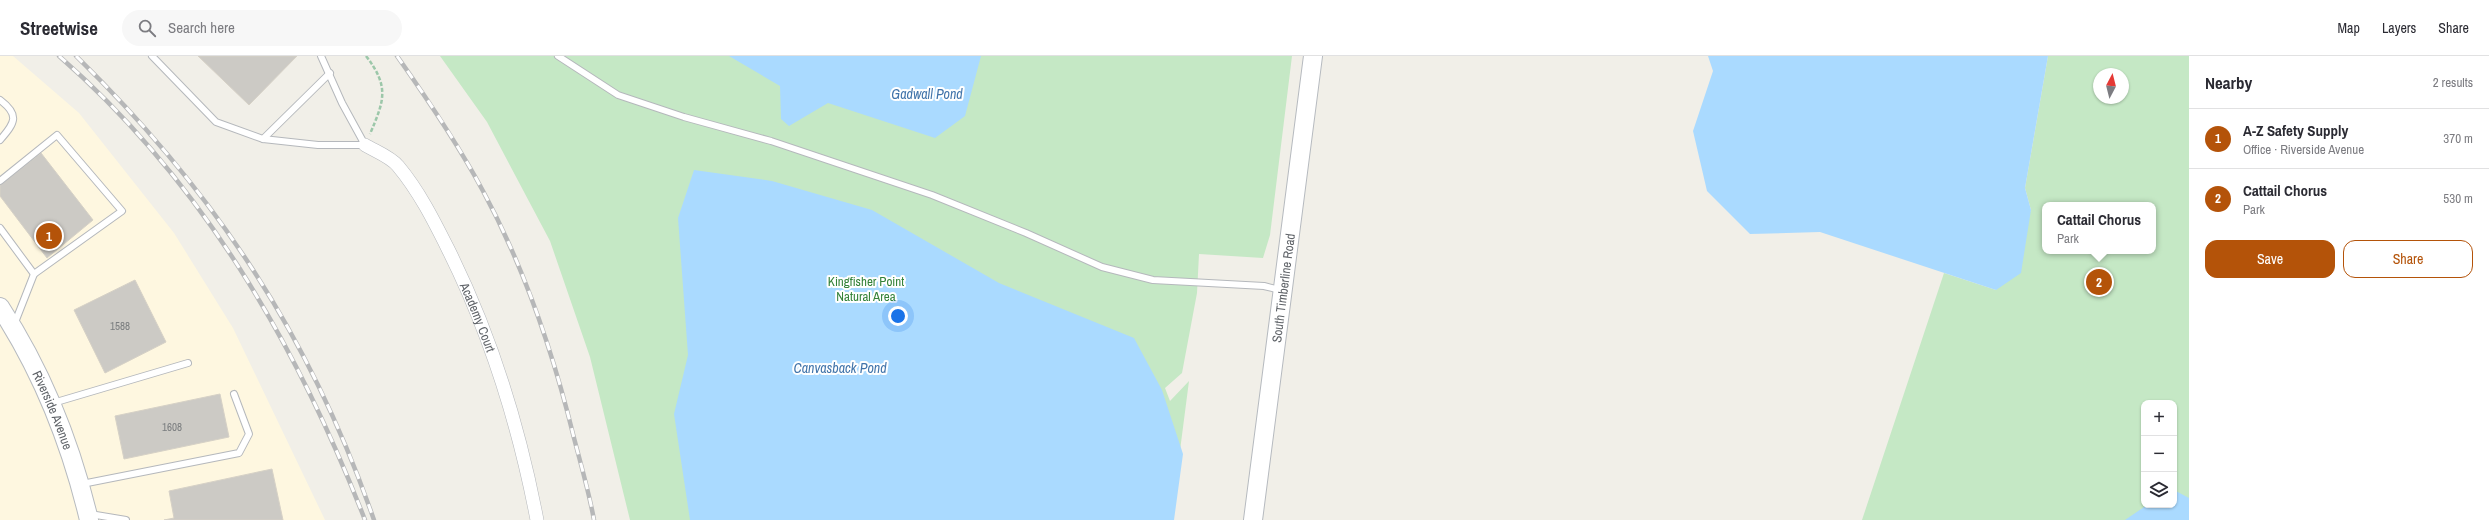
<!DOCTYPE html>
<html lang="en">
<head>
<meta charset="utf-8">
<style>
	:root { --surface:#fff; --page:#f7f7f7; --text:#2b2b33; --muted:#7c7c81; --line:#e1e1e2; --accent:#b45309 }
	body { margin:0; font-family:"Archivo Narrow",sans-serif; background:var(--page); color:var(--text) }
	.controls { position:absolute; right:12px; bottom:12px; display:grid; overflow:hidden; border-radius:8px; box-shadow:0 1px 3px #0004 }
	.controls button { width:36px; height:36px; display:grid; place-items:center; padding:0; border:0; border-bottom:1px solid var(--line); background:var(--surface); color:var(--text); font:20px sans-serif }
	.compass { position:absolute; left:2093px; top:12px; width:36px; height:36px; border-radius:50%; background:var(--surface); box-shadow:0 1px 3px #0004; rotate:7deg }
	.you { position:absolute; left:898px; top:260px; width:14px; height:14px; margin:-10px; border:3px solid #fff; border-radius:50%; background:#1a73e8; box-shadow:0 0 0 6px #1a73e833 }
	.badge { display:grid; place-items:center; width:26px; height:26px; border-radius:50%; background:var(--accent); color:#fff; font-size:13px; font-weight:700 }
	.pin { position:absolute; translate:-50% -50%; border:2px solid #fff; box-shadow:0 1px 4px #0006 }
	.popup { position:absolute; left:2042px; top:146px; width:114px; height:52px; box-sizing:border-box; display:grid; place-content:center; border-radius:8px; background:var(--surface); filter:drop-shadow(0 1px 3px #0005); font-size:13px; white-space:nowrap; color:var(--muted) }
	.popup b { font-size:15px; color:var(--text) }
	.popup::after { content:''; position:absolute; left:50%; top:100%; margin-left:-8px; border:8px solid transparent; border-top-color:var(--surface) }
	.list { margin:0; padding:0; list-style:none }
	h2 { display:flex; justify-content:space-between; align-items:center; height:52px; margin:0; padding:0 16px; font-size:17px }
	h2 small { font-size:13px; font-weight:400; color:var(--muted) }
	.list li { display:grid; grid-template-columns:26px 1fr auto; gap:12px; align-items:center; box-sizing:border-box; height:60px; padding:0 16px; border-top:1px solid var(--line) }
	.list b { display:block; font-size:15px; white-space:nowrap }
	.list p { margin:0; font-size:13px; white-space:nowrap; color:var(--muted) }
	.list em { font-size:13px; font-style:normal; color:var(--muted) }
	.actions { display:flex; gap:8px; padding:12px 16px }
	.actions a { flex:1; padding:9px 0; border:1px solid var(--accent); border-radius:12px; text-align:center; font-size:14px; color:var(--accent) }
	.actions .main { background:var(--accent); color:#fff }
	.icon { flex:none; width:22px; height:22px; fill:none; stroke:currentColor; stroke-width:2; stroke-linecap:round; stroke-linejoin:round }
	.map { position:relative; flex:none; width:2189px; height:464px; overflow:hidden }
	header { display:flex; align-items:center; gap:24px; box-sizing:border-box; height:56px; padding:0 20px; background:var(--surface); border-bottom:1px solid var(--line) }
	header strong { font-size:19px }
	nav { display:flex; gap:22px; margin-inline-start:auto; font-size:14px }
	.search { width:280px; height:36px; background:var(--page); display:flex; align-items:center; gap:10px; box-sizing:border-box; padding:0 14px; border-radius:22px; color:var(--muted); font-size:15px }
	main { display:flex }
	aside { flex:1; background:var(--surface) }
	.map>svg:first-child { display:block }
	.commercial { fill:#fef7e0 }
	.green { fill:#c5e8c5; fill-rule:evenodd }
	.water { fill:#aadaff }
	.building { fill:#cccac5; stroke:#d6d1c6 }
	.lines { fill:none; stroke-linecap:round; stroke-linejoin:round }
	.lane-casing { stroke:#b5b8bc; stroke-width:8 }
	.street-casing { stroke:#b5b8bc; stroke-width:14 }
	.secondary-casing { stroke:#b6babf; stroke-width:20 }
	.path { stroke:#9cc7a9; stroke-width:2.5; stroke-dasharray:4 2; stroke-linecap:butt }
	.lane { stroke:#fff; stroke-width:6 }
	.street { stroke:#fff; stroke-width:13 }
	.secondary { stroke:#fff; stroke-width:18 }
	.rail-casing { stroke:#b6b7b8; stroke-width:4.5 }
	.rail { stroke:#fff; stroke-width:3; stroke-dasharray:9; stroke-linecap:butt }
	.labels { text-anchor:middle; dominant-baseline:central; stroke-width:4; stroke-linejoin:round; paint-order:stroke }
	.number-label { font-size:11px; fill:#7a7d7f }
	.park-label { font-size:13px; fill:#348238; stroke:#fff }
	.street-label { font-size:13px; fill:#5f6368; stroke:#fff }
	.water-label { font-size:14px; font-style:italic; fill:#4174aa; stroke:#fff }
</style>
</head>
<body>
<header>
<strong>Streetwise</strong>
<div class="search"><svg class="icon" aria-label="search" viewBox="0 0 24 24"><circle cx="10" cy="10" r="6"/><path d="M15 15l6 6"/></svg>Search here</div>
<nav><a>Map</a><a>Layers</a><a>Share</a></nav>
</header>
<main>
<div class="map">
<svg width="2189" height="464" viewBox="0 0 2189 464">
	<rect width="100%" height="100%" fill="#f1efe8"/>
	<path class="commercial" d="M 0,0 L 13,0 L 79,57 L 174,177 L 233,272 L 325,464 L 0,464 Z"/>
	<g class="green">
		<path d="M 440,0 L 1292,0 L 1270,179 L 1263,202 L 1199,198 L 1197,237 L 1182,317 L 1165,332 L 1170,345 L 1189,325 L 1171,464 L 630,464 L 590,301 L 550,185 L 487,66 Z"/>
		<path d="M 2048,0 L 2189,0 L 2189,464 L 1862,464 L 1944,217 L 1996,234 L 2031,154 L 2025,132 ZM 2099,18 L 2123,18 L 2123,42 L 2099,42 ZM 2045,149 L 2153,149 L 2153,195 L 2045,195 ZM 2144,347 L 2174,347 L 2174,449 L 2144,449 Z"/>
	</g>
	<g class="water">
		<path d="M 729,0 L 981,0 L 965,60 L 935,82 L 828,47 L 789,70 L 781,63 L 780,30 Z"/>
		<path d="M 1708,0 L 2048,0 L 2025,132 L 2031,154 L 2021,217 L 1996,234 L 1820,176 L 1750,178 L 1707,135 L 1693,75 L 1713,15 Z"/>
		<path d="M 694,114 L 772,125 L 872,154 L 999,227 L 1134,282 L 1162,334 L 1183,398 L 1174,464 L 690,464 L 674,358 L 688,299 L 678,162 Z"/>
		<path d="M 2174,434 L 2189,442 L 2189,464 L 2125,464 L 2147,449 L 2174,449 Z"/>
	</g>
	<g class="building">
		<path d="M 198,0 L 297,0 L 249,49 Z"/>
		<path d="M 41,97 L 93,164 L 47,202 L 0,140 L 0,129 Z"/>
		<path d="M 135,224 L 166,286 L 105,317 L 74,254 Z"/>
		<path d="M 220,338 L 229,381 L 124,403 L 115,360 Z"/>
		<path d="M 272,413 L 283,464 L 164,464 L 174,462 L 169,435 Z"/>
	</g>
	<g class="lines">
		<defs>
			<g id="lane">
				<path d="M 152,0 L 216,66 L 263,83 L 318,89 L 365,89 L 342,47 L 321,0"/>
				<path d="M 558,0 L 618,39 L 684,61 L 771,85 L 932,139 L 1026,177 L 1102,211 L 1153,224 L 1264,230 L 1280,234"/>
				<path d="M 0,44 C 20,59 15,67 0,84"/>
				<path d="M 263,83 L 330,17"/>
				<path d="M 0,125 L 57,79 L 122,155 L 34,218 L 0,172"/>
				<path d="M 14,269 L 34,218"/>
				<path d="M 53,347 L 188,307"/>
				<path d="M 82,428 L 239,397 L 249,378 L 234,338"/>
				<path d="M 90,458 L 126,464"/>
			</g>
			<g id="street">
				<path id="s1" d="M 365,89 C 375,95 391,101 398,110 C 419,135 434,165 448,193 C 491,279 519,370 537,464"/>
			</g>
			<g id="secondary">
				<path id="s2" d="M 0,251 C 43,317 71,388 89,464"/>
				<path id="s3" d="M 1253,464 L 1313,0"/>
			</g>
		</defs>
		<use href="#lane" class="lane-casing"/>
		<use href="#street" class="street-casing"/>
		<use href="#secondary" class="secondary-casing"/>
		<path class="path" d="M 366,0 C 390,31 384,45 370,78"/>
		<use href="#lane" class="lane"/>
		<use href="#street" class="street"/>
		<use href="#secondary" class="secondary"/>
		<defs>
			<g id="rail">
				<path d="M 59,0 C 202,125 297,289 365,464"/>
				<path d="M 76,0 C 215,136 310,280 374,464"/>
				<path d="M 397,0 C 428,44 458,88 483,135 C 525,213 553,296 574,382 C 581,409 589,436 594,464"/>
			</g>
		</defs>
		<use href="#rail" class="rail-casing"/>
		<use href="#rail" class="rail"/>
	</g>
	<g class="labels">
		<g class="number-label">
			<text x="120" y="270">1588</text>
			<text x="172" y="371">1608</text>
		</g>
		<g class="park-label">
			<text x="866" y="225">Kingfisher Point<tspan x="866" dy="15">Natural Area</tspan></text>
		</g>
		<g class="street-label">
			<text stroke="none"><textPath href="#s3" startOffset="234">South Timberline Road</textPath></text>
			<text stroke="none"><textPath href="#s1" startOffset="211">Academy Court</textPath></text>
			<text stroke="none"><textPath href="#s2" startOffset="116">Riverside Avenue</textPath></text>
		</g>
		<g class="water-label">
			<text x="927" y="38">Gadwall Pond</text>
			<text x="840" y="312">Canvasback Pond</text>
		</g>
	</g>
</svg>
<div class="controls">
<button>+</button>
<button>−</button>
<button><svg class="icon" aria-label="layers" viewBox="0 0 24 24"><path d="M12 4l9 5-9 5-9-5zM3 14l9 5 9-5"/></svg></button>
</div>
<svg class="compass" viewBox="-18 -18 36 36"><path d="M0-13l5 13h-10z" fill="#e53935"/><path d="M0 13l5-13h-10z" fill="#7c7c81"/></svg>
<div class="you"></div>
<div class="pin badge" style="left:49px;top:180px">1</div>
<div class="pin badge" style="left:2099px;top:226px">2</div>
<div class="popup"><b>Cattail Chorus</b>Park</div>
</div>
<aside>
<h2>Nearby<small>2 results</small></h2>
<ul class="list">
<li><span class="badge">1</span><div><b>A-Z Safety Supply</b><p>Office · Riverside Avenue</p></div><em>370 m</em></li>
<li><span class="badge">2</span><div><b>Cattail Chorus</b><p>Park</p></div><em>530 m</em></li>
</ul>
<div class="actions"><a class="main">Save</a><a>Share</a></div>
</aside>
</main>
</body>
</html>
